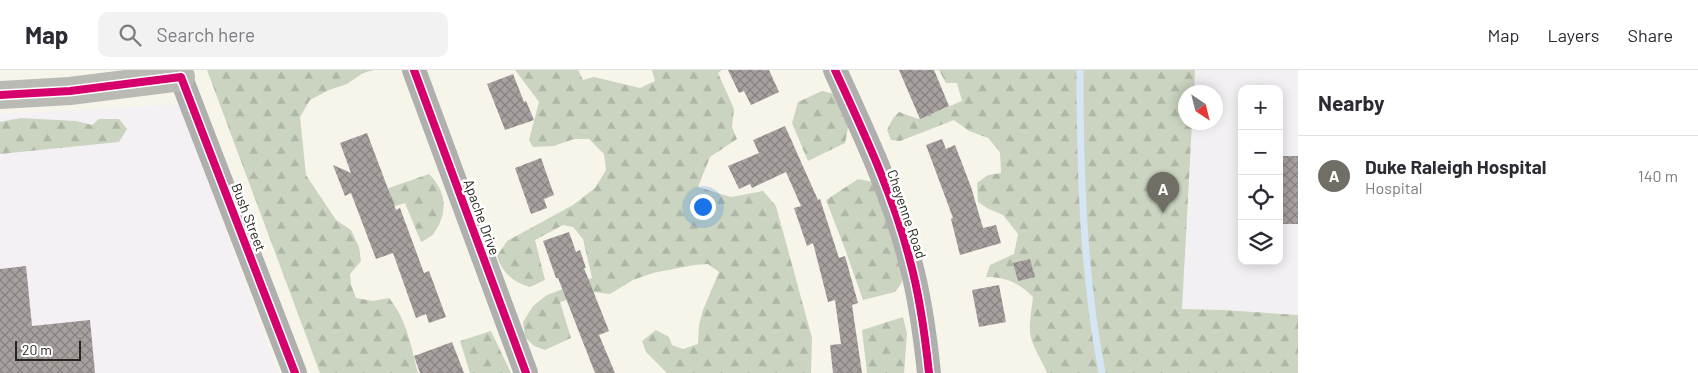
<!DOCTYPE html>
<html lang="en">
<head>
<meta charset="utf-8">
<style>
	:root { --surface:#fff; --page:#f2f2f3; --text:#2b2b33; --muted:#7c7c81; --line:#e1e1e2; --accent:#706e65 }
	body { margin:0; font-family:Barlow,sans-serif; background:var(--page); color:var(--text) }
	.controls { position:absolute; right:15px; top:15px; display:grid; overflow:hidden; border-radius:10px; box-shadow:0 2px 12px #0003 }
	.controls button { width:45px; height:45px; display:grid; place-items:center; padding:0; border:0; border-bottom:1px solid var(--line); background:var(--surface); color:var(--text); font:25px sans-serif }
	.compass { position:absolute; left:1178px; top:15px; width:45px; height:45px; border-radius:50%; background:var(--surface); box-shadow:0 2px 12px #0003; rotate:145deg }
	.scale { position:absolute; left:15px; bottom:12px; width:66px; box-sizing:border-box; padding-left:5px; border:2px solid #27251e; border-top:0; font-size:14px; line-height:18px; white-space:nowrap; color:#27251e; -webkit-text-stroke:4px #fff; paint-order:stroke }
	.you { position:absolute; left:702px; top:136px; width:18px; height:18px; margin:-12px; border:4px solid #fff; border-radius:50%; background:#1a73e8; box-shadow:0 0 0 8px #1a73e833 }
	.badge { display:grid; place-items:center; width:32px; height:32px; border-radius:50%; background:var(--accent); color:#fff; font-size:16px; font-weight:700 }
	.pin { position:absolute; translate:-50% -41px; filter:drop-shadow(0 1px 2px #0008) }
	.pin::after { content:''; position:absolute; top:26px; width:18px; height:15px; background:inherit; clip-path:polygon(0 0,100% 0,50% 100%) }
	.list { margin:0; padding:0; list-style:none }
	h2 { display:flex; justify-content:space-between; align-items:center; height:65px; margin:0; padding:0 20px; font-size:21px }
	h2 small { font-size:16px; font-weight:400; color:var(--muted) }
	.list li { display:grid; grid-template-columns:32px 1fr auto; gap:15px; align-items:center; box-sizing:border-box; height:80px; padding:0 20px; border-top:1px solid var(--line) }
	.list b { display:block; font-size:19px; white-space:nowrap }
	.list p { margin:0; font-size:16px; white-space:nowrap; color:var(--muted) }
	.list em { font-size:16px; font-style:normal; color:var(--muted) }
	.icon { flex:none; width:28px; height:28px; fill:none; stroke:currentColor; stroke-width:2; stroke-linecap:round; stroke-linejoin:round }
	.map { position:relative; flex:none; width:1298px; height:303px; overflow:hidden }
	header { display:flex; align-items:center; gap:30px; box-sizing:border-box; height:70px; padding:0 25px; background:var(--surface); border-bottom:1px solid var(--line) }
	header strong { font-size:24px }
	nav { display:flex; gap:28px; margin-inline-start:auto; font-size:18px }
	.search { width:350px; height:45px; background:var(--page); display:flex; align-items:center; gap:12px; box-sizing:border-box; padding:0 18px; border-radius:10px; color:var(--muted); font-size:19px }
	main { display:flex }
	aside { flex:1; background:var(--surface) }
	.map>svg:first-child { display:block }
	.industrial { fill:#f4f0f4 }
	.medical { fill:#f3f0f4; fill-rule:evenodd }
	.forest { fill:url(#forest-firs) }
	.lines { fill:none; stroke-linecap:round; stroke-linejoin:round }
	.stream { stroke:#d4e5f3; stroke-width:7 }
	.building { fill:url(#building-cross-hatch) }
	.street { stroke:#afb0ad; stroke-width:24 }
	.secondary { stroke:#b9bab3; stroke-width:28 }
	.cycleway-casing { stroke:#fff; stroke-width:11 }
	.cycleway { stroke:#d6006c; stroke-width:8 }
	.labels { text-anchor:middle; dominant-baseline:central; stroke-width:5; stroke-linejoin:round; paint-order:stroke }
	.street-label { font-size:14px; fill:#27251e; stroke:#fff }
</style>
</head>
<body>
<header>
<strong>Map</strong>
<div class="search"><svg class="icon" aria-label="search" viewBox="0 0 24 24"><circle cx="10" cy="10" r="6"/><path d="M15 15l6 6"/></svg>Search here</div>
<nav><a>Map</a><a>Layers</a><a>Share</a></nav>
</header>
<main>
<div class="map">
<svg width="1298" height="303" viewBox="0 0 1298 303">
	<defs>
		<pattern id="forest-firs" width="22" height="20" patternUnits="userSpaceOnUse" patternTransform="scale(1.25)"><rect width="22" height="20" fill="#cad4c0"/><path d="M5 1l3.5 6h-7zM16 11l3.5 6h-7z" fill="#aeb6a5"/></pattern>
		<pattern id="building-cross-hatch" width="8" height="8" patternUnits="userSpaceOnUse" patternTransform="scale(1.25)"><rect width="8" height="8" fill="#a6a09f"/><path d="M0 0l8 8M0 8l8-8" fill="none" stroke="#878281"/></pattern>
	</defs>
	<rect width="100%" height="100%" fill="#f7f5ea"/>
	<path class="industrial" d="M 179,34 L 278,303 L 0,303 L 0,44 Z"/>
	<path class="medical" d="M 1080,0 L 1298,0 L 1298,303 L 1102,303 ZM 1242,19 L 1279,19 L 1279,191 L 1242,191 ZM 1186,22 L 1216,22 L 1216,52 L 1186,52 Z"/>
	<g class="forest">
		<path d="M 207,0 L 374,0 L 363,3 L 347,14 L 329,20 L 310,30 L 300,47 L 306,105 L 336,150 L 351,160 L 359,177 L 361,191 L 350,204 L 351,215 L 356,228 L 373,231 L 389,228 C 407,250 411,276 418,303 L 320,303 Z"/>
		<path d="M 515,0 L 578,0 L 583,10 L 594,7 L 640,18 L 655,11 L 652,0 L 722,0 L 718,3 L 734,39 L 732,57 L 737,69 L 710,87 L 698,117 L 731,127 L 763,121 L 776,136 L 812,268 L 811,303 L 667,303 L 646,282 L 642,271 L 656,260 L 669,267 L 672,275 L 683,279 L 698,274 L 699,255 L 703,240 L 719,202 L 708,194 L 694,195 L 653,203 L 633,210 L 610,224 L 594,222 L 560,232 L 571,268 L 545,280 L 534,276 L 525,267 L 523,252 L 533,236 L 547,225 L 592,208 L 583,169 L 573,157 L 563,155 L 535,170 L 545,210 L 530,217 C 514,213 502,203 497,186 L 507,171 L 573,135 L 595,118 L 606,100 L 604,84 L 589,69 L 574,69 L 554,76 L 533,77 L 529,70 L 539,32 Z"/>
		<path d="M 939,0 L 1195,0 L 1194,22 L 1186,22 L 1186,52 L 1192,53 L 1182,239 L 1223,240 L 1298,245 L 1298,303 L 1047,303 C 1042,290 1032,277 1030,263 C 1029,255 1032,235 1033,227 C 1019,213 1007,207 986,207 L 990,195 L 1014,184 L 1018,164 L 1003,145 L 987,138 L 978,132 L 977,113 L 988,105 L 1001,103 L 1000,82 L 988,68 L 969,61 L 954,50 L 900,71 L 891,70 L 887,60 L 893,48 L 899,42 L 918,49 L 962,31 L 957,13 L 946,13 Z"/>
		<path d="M 822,21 L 839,25 C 848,47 851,49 845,73 L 808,91 L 792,53 L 798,32 Z"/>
		<path d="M 21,48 L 76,51 L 92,55 L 99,49 L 119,49 L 127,59 L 119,72 L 0,84 L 0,52 Z"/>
		<path d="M 429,104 C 446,121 449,142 434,163 C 431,167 425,170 421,172 L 405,133 L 368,145 L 366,126 Z"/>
		<path d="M 858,109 L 873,112 L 903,191 L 902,212 L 895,222 L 863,230 L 845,179 L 826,130 Z"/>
		<path d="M 903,247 L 907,263 L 904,303 L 867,303 L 862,260 Z"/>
		<path d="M 491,261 L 511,303 L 470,303 L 460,271 Z"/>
	</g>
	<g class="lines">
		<path class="stream" d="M 1080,0 C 1080,102 1083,203 1102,303"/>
	</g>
	<g class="building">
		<path d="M 728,0 L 769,0 L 779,22 L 751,35 L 744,21 L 739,23 Z"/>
		<path d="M 899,0 L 934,0 L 949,36 L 920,49 Z"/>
		<path d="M 513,4 L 524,32 L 526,31 L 534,50 L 505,60 L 487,14 Z"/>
		<path d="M 785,56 L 818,130 L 820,129 L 839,188 L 845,186 L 858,233 L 852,235 L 862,303 L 833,303 L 830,275 L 841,274 L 835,230 L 828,232 L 813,173 L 807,176 L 794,138 L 801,136 L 786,102 L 752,118 L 750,114 L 739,119 L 728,96 L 759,83 L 753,70 Z"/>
		<path d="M 367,63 L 396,140 L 400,138 L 424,203 L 429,201 L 446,247 L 429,253 L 426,244 L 416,248 L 393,183 L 376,189 L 351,123 L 345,126 L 333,95 L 351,103 L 340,73 Z"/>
		<path d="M 942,69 L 946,79 L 955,75 L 971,117 L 983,158 L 996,155 L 1001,173 L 960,185 L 951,149 L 953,148 L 926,75 Z"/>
		<rect x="1279" y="86" width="19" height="68"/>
		<path d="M 541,88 L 554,125 L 544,129 L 547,138 L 531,144 L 515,98 Z"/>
		<path d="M 569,162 L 576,182 L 580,180 L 586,198 L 584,198 L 609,261 L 599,265 L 615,303 L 595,303 L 558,208 L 556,208 L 543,171 Z"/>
		<path d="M 1030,189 L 1035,207 L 1018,211 L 1013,193 Z"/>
		<path d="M 26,196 L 32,256 L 90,250 L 95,303 L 0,303 L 0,199 Z"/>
		<path d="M 999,215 L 1006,252 L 979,257 L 972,220 Z"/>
		<path d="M 452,272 L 464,303 L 420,303 L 414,286 Z"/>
	</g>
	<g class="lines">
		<g class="street">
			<path d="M 178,0 L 295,303"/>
			<path d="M 414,0 L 526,303"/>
			<path d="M 835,0 C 863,61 894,126 910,191 C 920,227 925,265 929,303"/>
		</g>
		<path class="secondary" d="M 0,25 L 70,21 L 181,7"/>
		<defs>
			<g id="cycleway">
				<path d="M 414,0 L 526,303"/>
				<path d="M 835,0 C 863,61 894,126 910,191 C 920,227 925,265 929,303"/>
				<path d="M 0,25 L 70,21 L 181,7 L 295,303"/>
			</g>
		</defs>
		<use href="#cycleway" class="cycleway-casing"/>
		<use href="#cycleway" class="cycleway"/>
	</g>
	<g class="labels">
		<g class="street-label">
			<text transform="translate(907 144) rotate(71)">Cheyenne Road</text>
			<text transform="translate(249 147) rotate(69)">Bush Street</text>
			<text transform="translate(482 147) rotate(70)">Apache Drive</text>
		</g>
	</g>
</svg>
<div class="controls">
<button>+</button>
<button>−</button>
<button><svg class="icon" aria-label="locate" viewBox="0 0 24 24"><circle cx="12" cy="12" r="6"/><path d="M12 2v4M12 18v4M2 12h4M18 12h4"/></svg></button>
<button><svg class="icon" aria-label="layers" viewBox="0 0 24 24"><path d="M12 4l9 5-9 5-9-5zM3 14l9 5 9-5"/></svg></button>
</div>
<svg class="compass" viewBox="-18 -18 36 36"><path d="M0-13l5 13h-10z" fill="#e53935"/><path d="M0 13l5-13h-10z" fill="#7c7c81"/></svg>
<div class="scale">20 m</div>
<div class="you"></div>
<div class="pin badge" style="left:1163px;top:143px">A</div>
</div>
<aside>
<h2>Nearby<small></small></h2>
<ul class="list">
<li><span class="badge">A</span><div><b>Duke Raleigh Hospital</b><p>Hospital</p></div><em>140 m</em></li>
</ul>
</aside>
</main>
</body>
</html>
